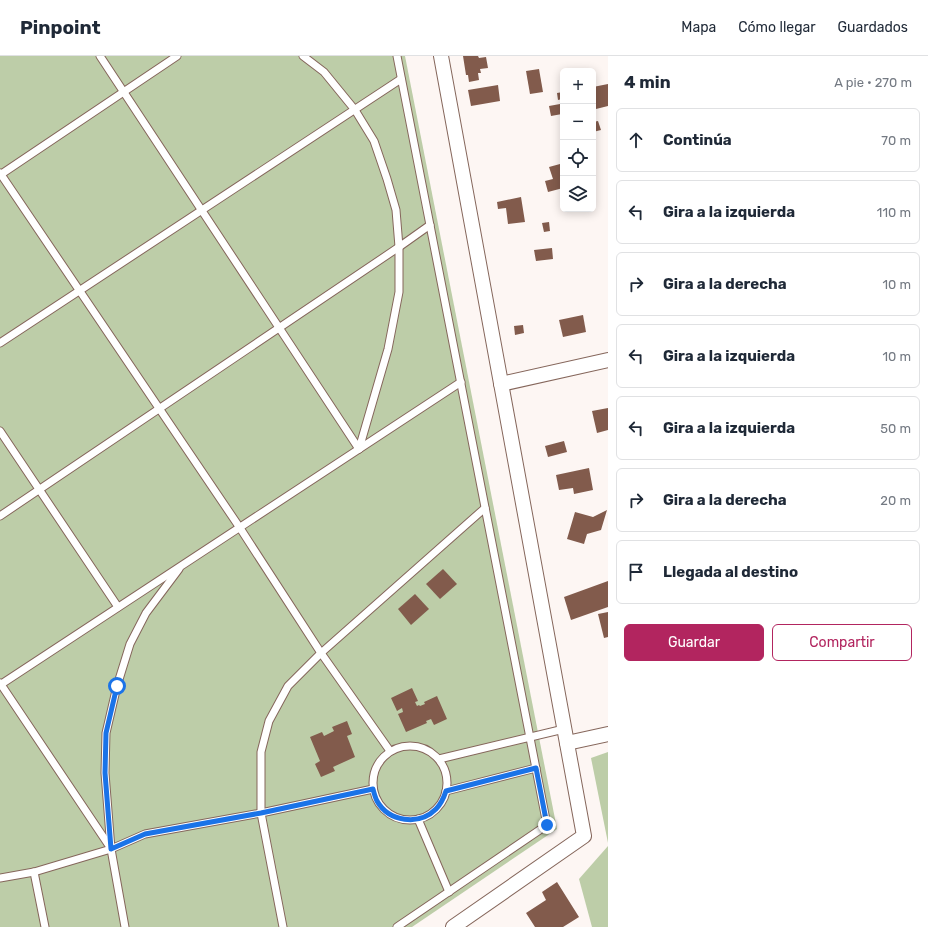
<!DOCTYPE html>
<html lang="es">
<head>
<meta charset="utf-8">
<style>
	:root { --surface:#fff; --page:#f6f6f7; --text:#1f2937; --muted:#747a83; --line:#e0e1e3; --accent:#b2255f }
	body { margin:0; font-family:Rubik,sans-serif; background:var(--page); color:var(--text) }
	.controls { position:absolute; right:12px; top:12px; display:grid; overflow:hidden; border-radius:6px; box-shadow:0 2px 10px #0003 }
	.controls button { width:36px; height:36px; display:grid; place-items:center; padding:0; border:0; border-bottom:1px solid var(--line); background:var(--surface); color:var(--text); font:20px sans-serif }
	.stop { position:absolute; width:12px; height:12px; margin:-9px; border:3px solid #1a73e8; border-radius:50%; background:#fff }
	.stop.end { background:#1a73e8; border-color:#fff; box-shadow:0 1px 4px #0008 }
	.list { margin:0; padding:0; list-style:none }
	h2 { display:flex; justify-content:space-between; align-items:center; height:52px; margin:0; padding:0 16px; font-size:17px }
	h2 small { font-size:13px; font-weight:400; color:var(--muted) }
	.list li { display:grid; grid-template-columns:26px 1fr auto; gap:12px; align-items:center; box-sizing:border-box; height:64px; margin:0 8px 8px; padding:0 8px; border:1px solid var(--line); border-radius:6px }
	.list b { display:block; font-size:15px; white-space:nowrap }
	.list em { font-size:13px; font-style:normal; color:var(--muted) }
	.actions { display:flex; gap:8px; padding:12px 16px }
	.actions a { flex:1; padding:9px 0; border:1px solid var(--accent); border-radius:6px; text-align:center; font-size:14px; color:var(--accent) }
	.actions .main { background:var(--accent); color:#fff }
	.icon { flex:none; width:22px; height:22px; fill:none; stroke:currentColor; stroke-width:2; stroke-linecap:round; stroke-linejoin:round }
	.map { position:relative; flex:none; width:608px; height:871px; overflow:hidden }
	header { display:flex; align-items:center; gap:24px; box-sizing:border-box; height:56px; padding:0 20px; background:var(--surface); border-bottom:1px solid var(--line) }
	header strong { font-size:19px }
	nav { display:flex; gap:22px; margin-inline-start:auto; font-size:14px }
	main { display:flex }
	aside { flex:1; background:var(--surface) }
	.map>svg:first-child { display:block }
	.green { fill:#bdcda8 }
	.building { fill:#825b4c }
	.lines { fill:none; stroke-linecap:round; stroke-linejoin:round }
	.lane-casing { stroke:#85665b; stroke-width:9 }
	.street-casing { stroke:#85665b; stroke-width:16 }
	.lane { stroke:#fff; stroke-width:7 }
	.street { stroke:#fff; stroke-width:14 }
	.route { stroke:#1a73e8; stroke-width:5 }
</style>
</head>
<body>
<header>
<strong>Pinpoint</strong>
<nav><a>Mapa</a><a>Cómo llegar</a><a>Guardados</a></nav>
</header>
<main>
<div class="map">
<svg width="608" height="871" viewBox="0 0 608 871">
	<rect width="100%" height="100%" fill="#fdf6f3"/>
	<g class="green">
		<path d="M 0,0 L 405,0 L 557,773 L 412,871 L 0,871 Z"/>
		<path d="M 608,696 L 608,787 L 591,702 Z"/>
		<path d="M 608,790 L 608,871 L 592,871 L 579,823 Z"/>
	</g>
	<g class="building">
		<path d="M 463,0 L 478,0 L 479,2 L 486,1 L 488,12 L 480,13 L 481,17 L 478,17 L 479,24 L 469,26 L 468,19 L 466,19 Z"/>
		<path d="M 539,13 L 543,36 L 530,38 L 526,15 Z"/>
		<path d="M 608,28 L 608,50 L 596,53 L 593,41 L 593,31 Z"/>
		<path d="M 498,29 L 500,45 L 471,50 L 468,34 Z"/>
		<path d="M 563,36 L 563,47 L 562,47 L 562,43 L 558,44 L 557,37 Z"/>
		<path d="M 560,48 L 562,58 L 551,60 L 549,50 Z"/>
		<path d="M 598,65 L 601,74 L 593,76 L 593,66 Z"/>
		<path d="M 560,108 L 563,118 L 563,132 L 548,136 L 545,125 L 553,123 L 549,111 Z"/>
		<path d="M 521,141 L 525,166 L 508,168 L 506,152 L 498,153 L 497,146 Z"/>
		<path d="M 549,166 L 550,175 L 544,176 L 542,167 Z"/>
		<path d="M 552,192 L 553,203 L 536,205 L 534,194 Z"/>
		<path d="M 583,259 L 586,276 L 563,281 L 559,264 Z"/>
		<path d="M 523,269 L 524,277 L 515,279 L 514,270 Z"/>
		<path d="M 608,352 L 608,374 L 597,377 L 592,355 Z"/>
		<path d="M 564,385 L 567,396 L 548,401 L 545,390 Z"/>
		<path d="M 589,412 L 593,434 L 574,438 L 573,432 L 559,434 L 556,419 Z"/>
		<path d="M 607,454 L 601,474 L 587,478 L 584,488 L 567,483 L 575,456 L 593,461 Z"/>
		<path d="M 443,513 L 457,528 L 440,543 L 426,528 Z"/>
		<path d="M 608,525 L 608,551 L 571,564 L 564,541 Z"/>
		<path d="M 415,538 L 429,553 L 411,569 L 398,553 Z"/>
		<path d="M 608,556 L 608,581 L 604,582 L 598,558 Z"/>
		<path d="M 412,632 L 418,645 L 415,646 L 417,650 L 419,649 L 420,650 L 425,648 L 424,646 L 437,640 L 447,663 L 434,669 L 431,663 L 426,665 L 427,667 L 406,676 L 398,658 L 403,656 L 402,652 L 397,655 L 391,642 Z"/>
		<path d="M 347,665 L 352,678 L 347,680 L 355,701 L 333,711 L 335,715 L 321,721 L 315,708 L 320,705 L 310,681 L 322,676 L 324,680 L 334,675 L 332,671 Z"/>
		<path d="M 557,826 L 579,861 L 563,871 L 535,871 L 526,857 L 546,844 L 542,836 Z"/>
	</g>
	<g class="lines">
		<defs>
			<g id="lane">
				<path d="M 100,0 L 359,393"/>
				<path d="M 303,0 L 324,16 L 355,54 L 374,85 L 387,123 L 396,154 L 399,191 L 399,236 L 388,293 L 359,393"/>
				<path d="M 397,0 L 547,769 L 397,871"/>
				<path d="M 0,117 L 240,472 L 321,597 L 390,695"/>
				<path d="M 0,119 L 177,0"/>
				<path d="M 0,287 L 401,23"/>
				<path d="M 0,375 L 118,551"/>
				<path d="M 0,460 L 399,191 L 430,169"/>
				<path d="M 0,627 L 110,791"/>
				<path d="M 0,629 L 461,326"/>
				<circle cx="410" cy="727" r="37"/>
				<path d="M 439,703 L 564,673"/>
				<path d="M 446,735 L 536,712"/>
				<path d="M 418,763 L 449,836"/>
				<path d="M 34,816 L 45,871"/>
				<path d="M 0,822 L 34,816 L 111,793 L 145,778 L 261,757 L 373,733"/>
				<path d="M 125,871 L 111,793 L 105,717 L 106,677 L 117,630 L 130,588 L 146,557 L 179,513"/>
				<path d="M 283,871 L 261,757 L 261,696 L 269,665 L 288,630 L 321,597 L 485,452"/>
			</g>
			<g id="street">
				<path d="M 441,0 L 584,780 L 453,871"/>
				<path d="M 501,328 L 608,304"/>
				<path d="M 567,687 L 608,678"/>
			</g>
		</defs>
		<use href="#lane" class="lane-casing"/>
		<use href="#street" class="street-casing"/>
		<use href="#lane" class="lane"/>
		<use href="#street" class="street"/>
	</g>
	<g class="lines">
		<path class="route" d="M 117,630 L 106,677 L 105,717 L 111,793 L 145,778 L 261,757 L 373,733 C 374,737 375,741 377,745 C 389,766 419,770 436,753 C 441,748 444,741 446,735 L 536,712 L 547,769"/>
	</g>
</svg>
<div class="controls">
<button>+</button>
<button>−</button>
<button><svg class="icon" aria-label="locate" viewBox="0 0 24 24"><circle cx="12" cy="12" r="6"/><path d="M12 2v4M12 18v4M2 12h4M18 12h4"/></svg></button>
<button><svg class="icon" aria-label="layers" viewBox="0 0 24 24"><path d="M12 4l9 5-9 5-9-5zM3 14l9 5 9-5"/></svg></button>
</div>
<div class="stop" style="left:117px;top:630px"></div>
<div class="stop end" style="left:547px;top:769px"></div>
</div>
<aside>
<h2>4 min<small>A pie · 270 m</small></h2>
<ul class="list">
<li><svg class="icon" aria-label="ahead" viewBox="0 0 24 24"><path d="M12 20V5M6 11l6-6 6 6"/></svg><div><b>Continúa</b></div><em>70 m</em></li>
<li><svg class="icon" aria-label="left" viewBox="0 0 24 24"><path d="M17 20v-9H6M10 6l-5 5 5 5"/></svg><div><b>Gira a la izquierda</b></div><em>110 m</em></li>
<li><svg class="icon" aria-label="right" viewBox="0 0 24 24"><path d="M7 20v-9h11M14 6l5 5-5 5"/></svg><div><b>Gira a la derecha</b></div><em>10 m</em></li>
<li><svg class="icon" aria-label="left" viewBox="0 0 24 24"><path d="M17 20v-9H6M10 6l-5 5 5 5"/></svg><div><b>Gira a la izquierda</b></div><em>10 m</em></li>
<li><svg class="icon" aria-label="left" viewBox="0 0 24 24"><path d="M17 20v-9H6M10 6l-5 5 5 5"/></svg><div><b>Gira a la izquierda</b></div><em>50 m</em></li>
<li><svg class="icon" aria-label="right" viewBox="0 0 24 24"><path d="M7 20v-9h11M14 6l5 5-5 5"/></svg><div><b>Gira a la derecha</b></div><em>20 m</em></li>
<li><svg class="icon" aria-label="arrive" viewBox="0 0 24 24"><path d="M6 21V4h12l-3 4 3 4H6"/></svg><div><b>Llegada al destino</b></div></li>
</ul>
<div class="actions"><a class="main">Guardar</a><a>Compartir</a></div>
</aside>
</main>
</body>
</html>
